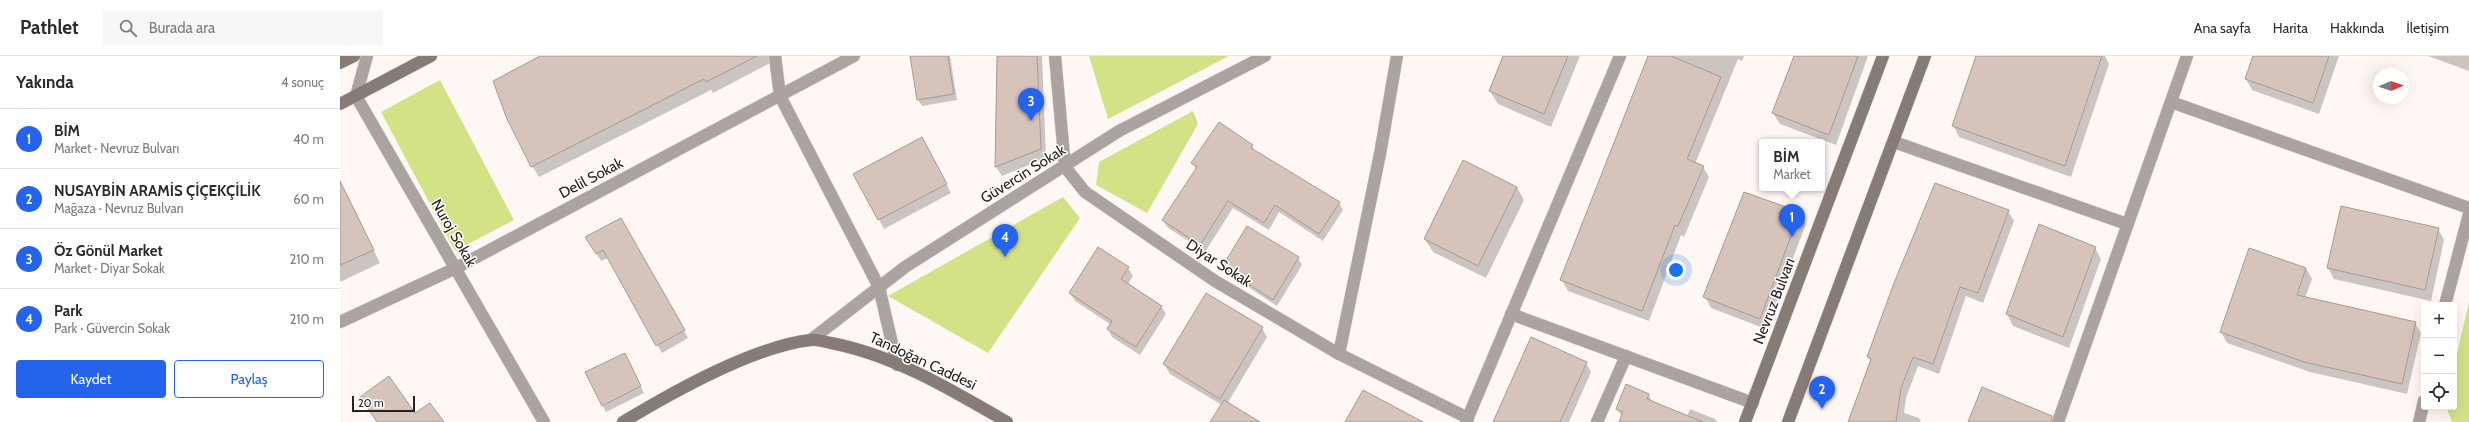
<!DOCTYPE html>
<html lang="tr">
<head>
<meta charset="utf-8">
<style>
	:root { --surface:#fff; --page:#f7f7f7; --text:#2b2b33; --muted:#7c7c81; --line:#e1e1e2; --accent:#2563eb }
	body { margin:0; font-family:Cabin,sans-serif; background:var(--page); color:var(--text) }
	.controls { position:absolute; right:12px; bottom:12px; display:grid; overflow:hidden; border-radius:4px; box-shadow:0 4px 16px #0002 }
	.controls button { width:36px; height:36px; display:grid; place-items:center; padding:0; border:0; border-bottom:1px solid var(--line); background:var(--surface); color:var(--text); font:20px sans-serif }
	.compass { position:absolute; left:2033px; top:12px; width:36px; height:36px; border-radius:50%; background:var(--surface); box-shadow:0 4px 16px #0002; rotate:88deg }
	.scale { position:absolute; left:12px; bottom:10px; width:63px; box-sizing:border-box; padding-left:4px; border:2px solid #28211e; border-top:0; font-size:11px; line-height:14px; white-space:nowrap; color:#28211e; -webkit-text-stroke:3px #fff; paint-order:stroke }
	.you { position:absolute; left:1336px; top:214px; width:14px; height:14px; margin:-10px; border:3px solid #fff; border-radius:50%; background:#1a73e8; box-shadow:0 0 0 6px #1a73e833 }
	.badge { display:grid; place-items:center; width:26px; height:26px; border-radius:50%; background:var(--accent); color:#fff; font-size:13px; font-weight:700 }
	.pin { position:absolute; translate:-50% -33px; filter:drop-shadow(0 1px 2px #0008) }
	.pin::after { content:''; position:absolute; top:21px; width:14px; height:12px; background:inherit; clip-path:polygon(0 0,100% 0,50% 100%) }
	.popup { position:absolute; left:1419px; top:83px; width:66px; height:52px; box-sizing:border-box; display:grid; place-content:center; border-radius:4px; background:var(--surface); filter:drop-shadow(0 1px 3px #0005); font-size:13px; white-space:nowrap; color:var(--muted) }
	.popup b { font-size:15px; color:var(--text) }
	.popup::after { content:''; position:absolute; left:50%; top:100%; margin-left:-8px; border:8px solid transparent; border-top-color:var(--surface) }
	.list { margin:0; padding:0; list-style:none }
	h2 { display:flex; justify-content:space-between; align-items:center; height:52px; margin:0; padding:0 16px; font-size:17px }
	h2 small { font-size:13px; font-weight:400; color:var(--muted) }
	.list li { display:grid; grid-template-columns:26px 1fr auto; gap:12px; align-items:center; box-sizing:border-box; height:60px; padding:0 16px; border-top:1px solid var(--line) }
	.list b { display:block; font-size:15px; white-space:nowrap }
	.list p { margin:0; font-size:13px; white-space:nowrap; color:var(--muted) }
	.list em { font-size:13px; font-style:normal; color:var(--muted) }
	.actions { display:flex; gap:8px; padding:12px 16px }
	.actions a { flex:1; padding:9px 0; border:1px solid var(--accent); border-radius:4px; text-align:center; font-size:14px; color:var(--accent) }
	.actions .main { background:var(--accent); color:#fff }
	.icon { flex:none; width:22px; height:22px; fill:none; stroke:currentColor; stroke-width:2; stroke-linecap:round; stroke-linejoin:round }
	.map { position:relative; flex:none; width:2129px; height:366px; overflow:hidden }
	header { display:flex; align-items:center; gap:24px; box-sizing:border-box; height:56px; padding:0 20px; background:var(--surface); border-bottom:1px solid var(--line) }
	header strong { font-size:19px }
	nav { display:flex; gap:22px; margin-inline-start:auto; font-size:14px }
	.search { width:280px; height:36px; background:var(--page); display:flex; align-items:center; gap:10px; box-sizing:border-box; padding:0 14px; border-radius:4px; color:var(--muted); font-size:15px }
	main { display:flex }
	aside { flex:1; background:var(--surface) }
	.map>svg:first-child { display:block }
	.green { fill:#d4e287 }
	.shadow { fill:#0003 }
	.building { fill:#d6c3bb; stroke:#aa9990 }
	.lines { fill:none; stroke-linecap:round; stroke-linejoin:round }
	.street-casing { stroke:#d7d0cd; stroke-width:13 }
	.secondary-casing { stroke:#d7d0cd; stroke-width:13 }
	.street { stroke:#aba39f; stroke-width:12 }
	.secondary { stroke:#867b75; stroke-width:12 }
	.labels { text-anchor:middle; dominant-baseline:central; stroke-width:3; stroke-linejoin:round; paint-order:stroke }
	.street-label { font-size:15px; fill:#28211e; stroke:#fff }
</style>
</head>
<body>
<header>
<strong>Pathlet</strong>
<div class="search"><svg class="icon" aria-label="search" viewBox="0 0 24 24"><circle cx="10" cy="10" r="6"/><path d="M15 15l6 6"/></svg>Burada ara</div>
<nav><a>Ana sayfa</a><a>Harita</a><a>Hakkında</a><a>İletişim</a></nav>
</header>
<main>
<aside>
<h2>Yakında<small>4 sonuç</small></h2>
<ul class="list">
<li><span class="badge">1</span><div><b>BİM</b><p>Market · Nevruz Bulvarı</p></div><em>40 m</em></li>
<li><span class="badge">2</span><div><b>NUSAYBİN ARAMİS ÇİÇEKÇİLİK</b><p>Mağaza · Nevruz Bulvarı</p></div><em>60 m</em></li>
<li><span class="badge">3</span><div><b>Öz Gönül Market</b><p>Market · Diyar Sokak</p></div><em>210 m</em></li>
<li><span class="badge">4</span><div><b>Park</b><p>Park · Güvercin Sokak</p></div><em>210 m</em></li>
</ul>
<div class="actions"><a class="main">Kaydet</a><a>Paylaş</a></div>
</aside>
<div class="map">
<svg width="2129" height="366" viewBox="0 0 2129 366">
	<rect width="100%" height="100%" fill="#fef7f3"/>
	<g class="green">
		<path d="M 749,0 L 889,0 L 768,63 Z"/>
		<path d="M 100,24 L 174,164 L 115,195 L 41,56 Z"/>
		<path d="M 853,55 L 858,68 L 807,157 L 756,129 L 759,106 Z"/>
		<path d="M 723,141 L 740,162 L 648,297 L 548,240 Z"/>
		<path d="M 2129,246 L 2129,366 L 2112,366 L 2106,351 L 2114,351 L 2114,311 Z"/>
	</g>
	<g class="shadow">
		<path d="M 203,0 L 430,0 L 432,6 L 373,37 L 371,34 L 199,121 L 192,110 Z"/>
		<path d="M 571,0 L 610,0 L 617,44 L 582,50 L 578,44 Z"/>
		<path d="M 658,0 L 702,0 L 706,102 L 662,120 L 656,111 Z"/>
		<path d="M 1165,0 L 1240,0 L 1211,71 L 1158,48 L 1150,35 Z"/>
		<path d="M 1310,0 L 1404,0 L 1402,5 L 1398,3 L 1355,108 L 1363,111 L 1369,121 L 1344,181 L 1341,179 L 1309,265 L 1228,235 L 1222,224 Z"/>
		<path d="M 1455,0 L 1528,0 L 1496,89 L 1440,68 L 1433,57 Z"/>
		<path d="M 1636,0 L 1765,0 L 1769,8 L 1731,121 L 1619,81 L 1613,69 Z"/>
		<path d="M 1914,0 L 1999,0 L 1979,58 L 1912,34 L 1906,23 Z"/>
		<path d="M 2088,0 L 2129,0 L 2129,15 Z"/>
		<path d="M 912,90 L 915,95 L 999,147 L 1003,154 L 983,185 L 939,156 L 929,174 L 893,152 L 865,196 L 827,171 L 823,164 L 856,113 L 853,107 Z"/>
		<path d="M 587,92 L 611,137 L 544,173 L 515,118 Z"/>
		<path d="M 0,125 L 40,207 L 0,226 Z"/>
		<path d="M 1177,131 L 1184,144 L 1146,222 L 1093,196 L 1085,183 Z"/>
		<path d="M 1668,155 L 1674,165 L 1643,247 L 1626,240 L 1599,318 L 1578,310 L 1566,342 L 1564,357 L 1579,362 L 1581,366 L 1509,366 L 1531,305 L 1528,301 Z"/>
		<path d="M 1459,157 L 1466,168 L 1426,273 L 1371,252 L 1365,241 Z"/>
		<path d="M 280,163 L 348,282 L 322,297 L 268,202 L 261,205 L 251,189 Z"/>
		<path d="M 2098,173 L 2104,184 L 2091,245 L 1994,223 L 1988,212 Z"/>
		<path d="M 1755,192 L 1761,203 L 1729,292 L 1673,270 L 1667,258 Z"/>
		<path d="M 958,202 L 962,209 L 937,250 L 887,217 L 884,211 Z"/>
		<path d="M 788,212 L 793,220 L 788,228 L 821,250 L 826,258 L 800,299 L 772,281 L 768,273 L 770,268 L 735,245 L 730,237 Z"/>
		<path d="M 1966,212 L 1972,223 L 1965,242 L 2075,267 L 2081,277 L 2067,338 L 1970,316 L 1887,287 L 1881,276 Z"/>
		<path d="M 922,272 L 927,281 L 887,348 L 918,366 L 872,366 L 882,349 L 830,318 L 824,308 Z"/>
		<path d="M 288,305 L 304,337 L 266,356 L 247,317 Z"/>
		<path d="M 1246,307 L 1251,316 L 1229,366 L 1156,366 Z"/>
		<path d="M 1308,338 L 1313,346 L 1347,360 L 1350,353 L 1375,363 L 1377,366 L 1280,366 L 1282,361 L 1277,353 Z"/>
	</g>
	<g class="building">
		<path d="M 200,0 L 417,0 L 366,26 L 364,23 L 191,111 L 167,63 L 153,25 Z"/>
		<path d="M 570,0 L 608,0 L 614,38 L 577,44 Z"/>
		<path d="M 657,0 L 697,0 L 701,93 L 655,111 Z"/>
		<path d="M 1163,0 L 1228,0 L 1204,58 L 1149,35 Z"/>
		<path d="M 1308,0 L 1331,0 L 1381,21 L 1347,103 L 1364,110 L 1338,170 L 1335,169 L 1302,255 L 1220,224 Z"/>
		<path d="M 1454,0 L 1518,0 L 1489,79 L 1432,57 Z"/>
		<path d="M 1636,0 L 1762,0 L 1725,110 L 1612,70 Z"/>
		<path d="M 1913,0 L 1989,0 L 1973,47 L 1905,23 Z"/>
		<path d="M 879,66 L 913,89 L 911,92 L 1000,146 L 979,178 L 935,149 L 924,167 L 888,145 L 860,189 L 822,164 L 857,111 L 851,107 Z"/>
		<path d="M 582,81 L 607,128 L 538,164 L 513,118 Z"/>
		<path d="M 1123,104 L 1177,131 L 1138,210 L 1084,183 Z"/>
		<path d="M 0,125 L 34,194 L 0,209 Z"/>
		<path d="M 1595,127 L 1669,154 L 1638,237 L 1620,231 L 1593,308 L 1573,301 L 1561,332 L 1556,366 L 1508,366 L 1531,303 L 1527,301 L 1554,227 Z"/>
		<path d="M 1404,136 L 1460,156 L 1420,263 L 1363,241 Z"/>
		<path d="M 2001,150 L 2099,172 L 2085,234 L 1987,212 Z"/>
		<path d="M 281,162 L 345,274 L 316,290 L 263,194 L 256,198 L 245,181 Z"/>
		<path d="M 1699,168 L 1756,191 L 1723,281 L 1666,258 Z"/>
		<path d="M 907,170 L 959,201 L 933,244 L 882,211 Z"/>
		<path d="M 758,191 L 789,211 L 781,223 L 822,250 L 796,291 L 767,273 L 772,265 L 729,237 Z"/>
		<path d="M 1909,192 L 1966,212 L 1957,239 L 2076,266 L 2062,328 L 1964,306 L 1880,276 Z"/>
		<path d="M 866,237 L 923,271 L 880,343 L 823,308 Z"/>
		<path d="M 1191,281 L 1247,306 L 1220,366 L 1153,366 Z"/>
		<path d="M 285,297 L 301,330 L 262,350 L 245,316 Z"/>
		<path d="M 49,320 L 75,357 L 90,347 L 104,366 L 37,366 L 20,341 Z"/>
		<path d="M 1286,328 L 1309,338 L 1307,343 L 1363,366 L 1279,366 L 1283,356 L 1276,353 Z"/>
		<path d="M 1642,331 L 1712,360 L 1711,366 L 1628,366 Z"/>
		<path d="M 1023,334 L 1083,366 L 1005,366 Z"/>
		<path d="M 884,344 L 920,366 L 870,366 Z"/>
	</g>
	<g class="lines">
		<defs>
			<g id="street">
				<path d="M 27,0 L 16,40 L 204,366"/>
				<path d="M 435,0 L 440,40 L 539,231 L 557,309"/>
				<path d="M 715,0 L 725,111 L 745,136 L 875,225 L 999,298 L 1128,362"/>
				<path d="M 1831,46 L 2129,152"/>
				<path d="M 1554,86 L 1787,168"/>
				<path d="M 2105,249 L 2129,158"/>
				<path d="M 1171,258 L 1413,347"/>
				<path d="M 0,266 L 116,212 L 514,0"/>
				<path d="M 472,283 L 565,211 L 779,75 L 925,0"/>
				<path d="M 999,298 L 1040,98 L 1057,0"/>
				<path d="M 1126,366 L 1280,0"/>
				<path d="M 1257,366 L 1286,300"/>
				<path d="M 1718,366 L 1847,0"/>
				<path d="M 2079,366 L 2084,345"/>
			</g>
			<g id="secondary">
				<path d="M 0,7 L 14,0"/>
				<path d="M 0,48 L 91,0"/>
				<path d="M 283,366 C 333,336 414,290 471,284 C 477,283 485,286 491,287 C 554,299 612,334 667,366"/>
				<path d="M 1405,366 L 1543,0"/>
				<path d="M 1448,366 L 1585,0"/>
			</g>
		</defs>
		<use href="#street" class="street-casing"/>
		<use href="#secondary" class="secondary-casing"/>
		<use href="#street" class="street"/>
		<use href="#secondary" class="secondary"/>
	</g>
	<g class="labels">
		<g class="street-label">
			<text transform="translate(683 118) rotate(-32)">Güvercin Sokak</text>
			<text transform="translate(251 122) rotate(-28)">Delil Sokak</text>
			<text transform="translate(114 177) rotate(60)">Nuroj Sokak</text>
			<text transform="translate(879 207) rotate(33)">Diyar Sokak</text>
			<text transform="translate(1434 245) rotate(-69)">Nevruz Bulvarı</text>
			<text transform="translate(583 305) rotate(25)">Tandoğan Caddesi</text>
		</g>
	</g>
</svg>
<div class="controls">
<button>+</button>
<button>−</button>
<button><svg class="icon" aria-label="locate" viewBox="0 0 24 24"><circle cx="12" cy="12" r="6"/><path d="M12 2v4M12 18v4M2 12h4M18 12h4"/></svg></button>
</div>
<svg class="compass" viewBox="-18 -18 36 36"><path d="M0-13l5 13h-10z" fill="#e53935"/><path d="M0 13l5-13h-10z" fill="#7c7c81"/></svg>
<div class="scale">20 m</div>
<div class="you"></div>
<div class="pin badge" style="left:1452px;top:181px">1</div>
<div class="popup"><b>BİM</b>Market</div>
<div class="pin badge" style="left:1482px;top:353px">2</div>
<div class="pin badge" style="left:691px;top:65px">3</div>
<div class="pin badge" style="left:665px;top:201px">4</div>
</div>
</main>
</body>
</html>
